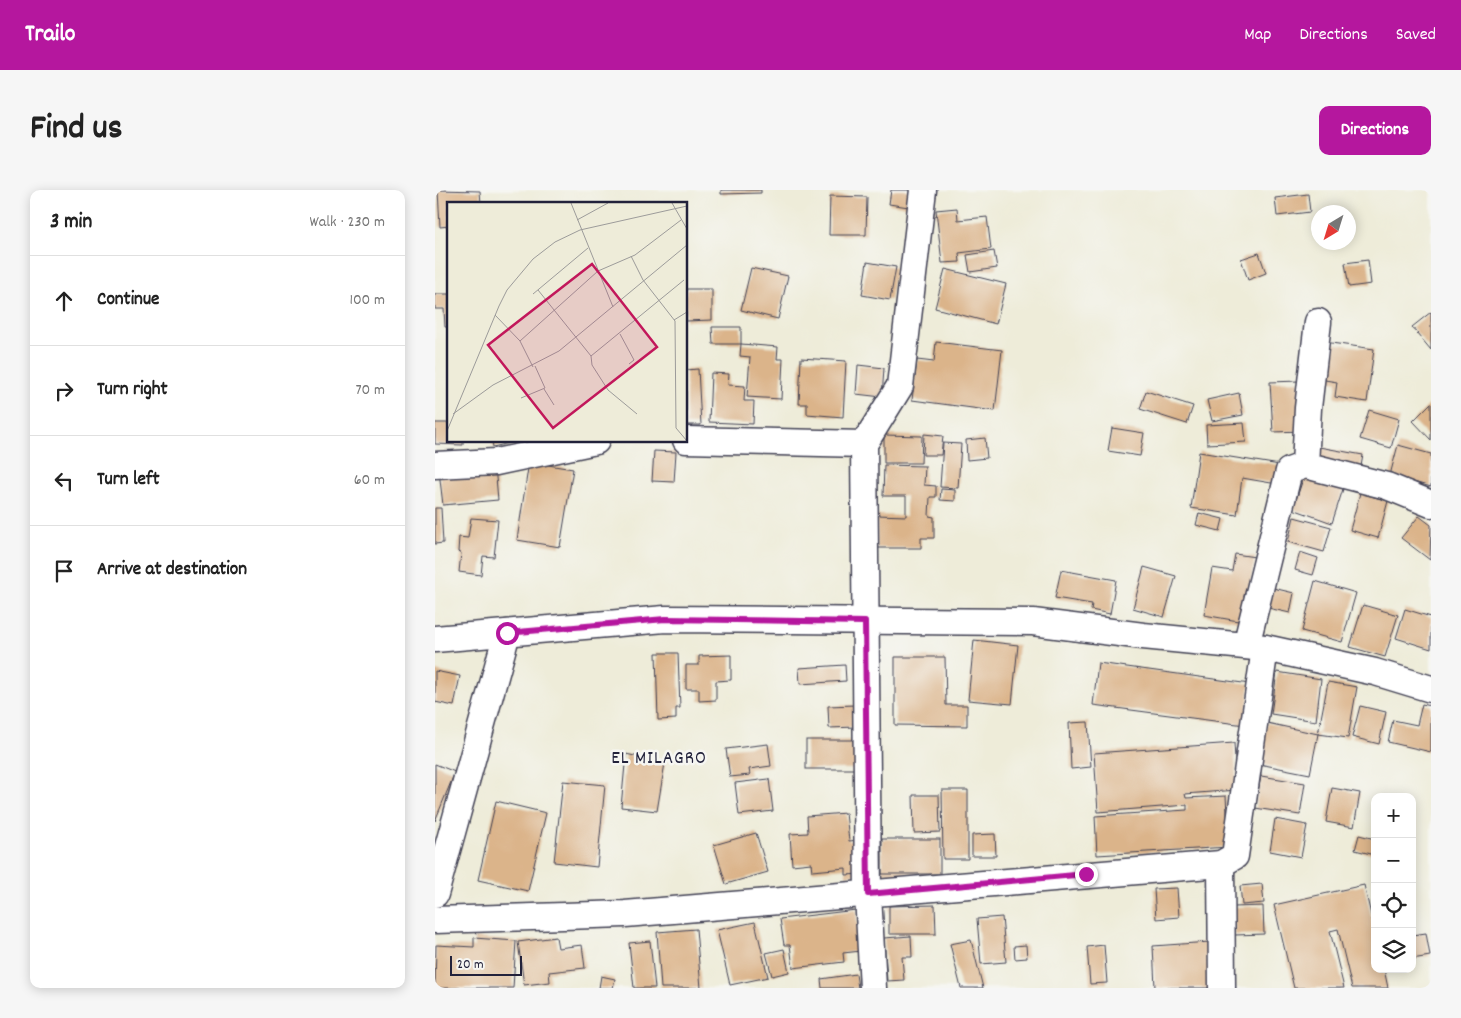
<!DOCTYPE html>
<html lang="en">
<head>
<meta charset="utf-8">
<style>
	:root { --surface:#fff; --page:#f6f6f6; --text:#222; --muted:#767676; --line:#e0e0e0; --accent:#b5179e }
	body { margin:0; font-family:Dekko,sans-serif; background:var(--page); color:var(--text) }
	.controls { position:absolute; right:15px; bottom:15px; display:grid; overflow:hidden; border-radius:10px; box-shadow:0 2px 12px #0003 }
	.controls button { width:45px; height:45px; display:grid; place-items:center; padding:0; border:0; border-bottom:1px solid var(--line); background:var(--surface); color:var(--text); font:25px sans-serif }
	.compass { position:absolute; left:876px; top:15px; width:45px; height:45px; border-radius:50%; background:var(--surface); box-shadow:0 2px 12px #0003; rotate:218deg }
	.scale { position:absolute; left:15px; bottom:12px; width:72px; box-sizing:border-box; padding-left:5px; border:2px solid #22223b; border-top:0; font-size:14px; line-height:18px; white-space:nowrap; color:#22223b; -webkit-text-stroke:4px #f6f6f2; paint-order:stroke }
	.stop { position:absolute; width:15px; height:15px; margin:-11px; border:4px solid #b5179e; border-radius:50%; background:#fff }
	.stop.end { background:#b5179e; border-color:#fff; box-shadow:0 1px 5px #0008 }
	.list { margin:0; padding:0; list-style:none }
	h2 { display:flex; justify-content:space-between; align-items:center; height:65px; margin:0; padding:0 20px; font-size:21px }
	h2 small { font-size:16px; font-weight:400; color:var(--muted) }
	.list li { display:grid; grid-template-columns:32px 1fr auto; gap:15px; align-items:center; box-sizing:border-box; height:90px; padding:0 20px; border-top:1px solid var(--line) }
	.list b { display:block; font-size:19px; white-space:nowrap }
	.list em { font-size:16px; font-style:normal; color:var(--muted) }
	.icon { flex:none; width:28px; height:28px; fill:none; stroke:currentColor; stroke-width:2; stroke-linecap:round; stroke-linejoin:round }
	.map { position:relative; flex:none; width:996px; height:798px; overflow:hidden; border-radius:10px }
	header { display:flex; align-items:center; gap:30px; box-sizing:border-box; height:70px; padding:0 25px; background:var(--accent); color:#fff }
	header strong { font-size:24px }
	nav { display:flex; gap:28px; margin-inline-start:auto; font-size:18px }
	.intro { display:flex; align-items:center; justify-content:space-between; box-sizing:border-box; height:120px; padding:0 30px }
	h1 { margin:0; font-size:35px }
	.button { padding:12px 22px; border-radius:10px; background:var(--accent); color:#fff; font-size:18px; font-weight:700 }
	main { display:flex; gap:30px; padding:0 30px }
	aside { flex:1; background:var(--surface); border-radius:10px; box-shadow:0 2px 12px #0003 }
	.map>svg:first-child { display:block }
	.building { fill:#dbb48a }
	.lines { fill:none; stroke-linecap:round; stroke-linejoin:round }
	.minor-casing { stroke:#414053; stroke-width:29 }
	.minor { stroke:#fff; stroke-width:26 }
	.route { stroke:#b5179e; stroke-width:6 }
	.labels { text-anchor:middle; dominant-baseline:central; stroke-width:5; stroke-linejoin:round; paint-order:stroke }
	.quarter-label { font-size:19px; letter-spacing:1px; fill:#22223b; stroke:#f6f6f2 }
	.inset-road { fill:none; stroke:#9c9b9a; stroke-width:1 }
	.view { fill:#c2185b; fill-opacity:0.15; stroke:#c2185b; stroke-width:2.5 }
	.inset-edge { fill:none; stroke:#22223b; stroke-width:2.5 }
</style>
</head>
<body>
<header>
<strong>Trailo</strong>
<nav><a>Map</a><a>Directions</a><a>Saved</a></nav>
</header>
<div class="intro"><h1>Find us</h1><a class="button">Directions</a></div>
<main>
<aside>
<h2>3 min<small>Walk · 230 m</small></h2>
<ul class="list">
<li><svg class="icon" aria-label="ahead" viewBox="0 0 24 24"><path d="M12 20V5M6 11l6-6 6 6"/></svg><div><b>Continue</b></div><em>100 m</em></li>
<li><svg class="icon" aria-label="right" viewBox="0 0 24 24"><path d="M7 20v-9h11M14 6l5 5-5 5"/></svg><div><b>Turn right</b></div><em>70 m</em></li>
<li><svg class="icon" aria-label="left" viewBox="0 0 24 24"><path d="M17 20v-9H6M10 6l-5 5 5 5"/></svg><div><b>Turn left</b></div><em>60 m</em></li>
<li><svg class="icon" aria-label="arrive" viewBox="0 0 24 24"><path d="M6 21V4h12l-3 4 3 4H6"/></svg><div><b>Arrive at destination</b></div></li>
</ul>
</aside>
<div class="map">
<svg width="996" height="798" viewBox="0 0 996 798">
	<rect width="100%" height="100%" fill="#f6f6f2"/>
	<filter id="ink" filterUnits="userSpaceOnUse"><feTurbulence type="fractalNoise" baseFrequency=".02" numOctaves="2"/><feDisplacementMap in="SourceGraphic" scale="10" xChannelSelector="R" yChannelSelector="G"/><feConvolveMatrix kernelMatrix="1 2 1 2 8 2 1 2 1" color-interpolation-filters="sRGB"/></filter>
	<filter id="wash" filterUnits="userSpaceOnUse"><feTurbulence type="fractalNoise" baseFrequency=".0096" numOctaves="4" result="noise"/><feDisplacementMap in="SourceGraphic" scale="20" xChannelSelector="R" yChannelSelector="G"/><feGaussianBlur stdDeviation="1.12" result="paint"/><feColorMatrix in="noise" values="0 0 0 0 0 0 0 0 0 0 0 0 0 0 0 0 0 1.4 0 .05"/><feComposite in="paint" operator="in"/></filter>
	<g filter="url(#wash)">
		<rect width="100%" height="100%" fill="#eeecd9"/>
		<g id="blocks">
			<g class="building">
				<path d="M 3,0 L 45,1 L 46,14 L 14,14 L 14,36 L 5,37 Z"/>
				<path d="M 286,0 L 326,0 L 326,3 L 286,4 Z"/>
				<path d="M 456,0 L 483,0 L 480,18 L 454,14 Z"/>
				<path d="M 873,4 L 875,22 L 842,26 L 840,8 Z"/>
				<path d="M 395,6 L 432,7 L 431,45 L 394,45 Z"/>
				<path d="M 522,18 L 523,30 L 552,27 L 556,59 L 524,63 L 525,72 L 507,73 L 501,20 Z"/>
				<path d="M 559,61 L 562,78 L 535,82 L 532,65 Z"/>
				<path d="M 824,63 L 831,83 L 813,90 L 806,69 Z"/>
				<path d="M 933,70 L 936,94 L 914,97 L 910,73 Z"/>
				<path d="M 432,72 L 461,77 L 455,110 L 427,105 Z"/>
				<path d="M 316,78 L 353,86 L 343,129 L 306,120 Z"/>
				<path d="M 510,79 L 571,94 L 561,134 L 500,118 Z"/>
				<path d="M 251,99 L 277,99 L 277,130 L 251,131 Z"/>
				<path d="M 0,104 L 14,104 L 14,137 L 10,137 L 9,119 L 0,119 Z"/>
				<path d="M 996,122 L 996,160 L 977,137 Z"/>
				<path d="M 277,137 L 306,137 L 306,154 L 278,154 Z"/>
				<path d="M 501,152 L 567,160 L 560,221 L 477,210 L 482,170 L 499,172 Z"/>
				<path d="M 889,152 L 939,159 L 932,212 L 900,207 L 902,192 L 884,189 Z"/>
				<path d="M 306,154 L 343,157 L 342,169 L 348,169 L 346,209 L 312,207 L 315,167 L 305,166 Z"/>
				<path d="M 366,168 L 411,171 L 408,227 L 372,224 L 372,214 L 364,214 Z"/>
				<path d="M 423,175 L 449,178 L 447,207 L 421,204 Z"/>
				<path d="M 263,179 L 266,235 L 251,235 L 251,180 Z"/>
				<path d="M 276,183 L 294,184 L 293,195 L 310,196 L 309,211 L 319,211 L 318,234 L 274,232 Z"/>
				<path d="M 864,191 L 867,241 L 838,242 L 835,192 Z"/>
				<path d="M 711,201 L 758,216 L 752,234 L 705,219 Z"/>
				<path d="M 804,203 L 808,225 L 777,231 L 772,210 Z"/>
				<path d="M 996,213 L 996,250 L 978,231 Z"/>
				<path d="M 934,220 L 964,229 L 956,258 L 925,249 Z"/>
				<path d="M 0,233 L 14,233 L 14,251 L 28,251 L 28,255 L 0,254 Z"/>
				<path d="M 809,233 L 811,252 L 772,254 L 771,235 Z"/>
				<path d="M 677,238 L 709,243 L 705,266 L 673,261 Z"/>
				<path d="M 489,244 L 508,246 L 506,265 L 488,265 Z"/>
				<path d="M 449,245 L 487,246 L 486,273 L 449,273 Z"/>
				<path d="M 550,248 L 552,268 L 532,270 L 531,250 Z"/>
				<path d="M 57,251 L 78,251 L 78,252 L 58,257 Z"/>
				<path d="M 508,253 L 526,254 L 523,298 L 505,297 Z"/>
				<path d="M 963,255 L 996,264 L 996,297 L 955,285 Z"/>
				<path d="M 884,257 L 928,265 L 925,282 L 881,274 Z"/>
				<path d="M 219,261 L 241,262 L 239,292 L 217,291 Z"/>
				<path d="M 764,262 L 845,275 L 842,294 L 807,288 L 802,325 L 756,318 Z"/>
				<path d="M 94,272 L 138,279 L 125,357 L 82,350 Z"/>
				<path d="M 449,275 L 490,276 L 489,295 L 501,296 L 501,307 L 495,307 L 494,326 L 499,327 L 499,348 L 486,348 L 486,358 L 442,358 L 442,325 L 471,326 L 471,306 L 448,306 Z"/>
				<path d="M 60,276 L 63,310 L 8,315 L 4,281 Z"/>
				<path d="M 870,283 L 909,296 L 897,333 L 858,319 Z"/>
				<path d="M 506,299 L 520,300 L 520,311 L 505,310 Z"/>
				<path d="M 925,303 L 953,311 L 943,348 L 915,340 Z"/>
				<path d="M 0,318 L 6,318 L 8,353 L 0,354 Z"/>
				<path d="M 764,323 L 788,329 L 785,341 L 761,335 Z"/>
				<path d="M 984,326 L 996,335 L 995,370 L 966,348 Z"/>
				<path d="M 859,327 L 896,337 L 889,362 L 853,352 Z"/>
				<path d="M 36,328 L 63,330 L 59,367 L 48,366 L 46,385 L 24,382 L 26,363 L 23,362 L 24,347 L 33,348 Z"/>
				<path d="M 865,362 L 883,368 L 878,385 L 860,380 Z"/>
				<path d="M 800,364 L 820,367 L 809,432 L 769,425 L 777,378 L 797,381 Z"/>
				<path d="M 709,377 L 741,386 L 729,427 L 698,418 Z"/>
				<path d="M 626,380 L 681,390 L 675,424 L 656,420 L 657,414 L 620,408 Z"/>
				<path d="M 880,391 L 921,403 L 907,452 L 867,441 Z"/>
				<path d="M 838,398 L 859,403 L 855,423 L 833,418 Z"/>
				<path d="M 928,415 L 963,425 L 950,467 L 915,457 Z"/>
				<path d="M 970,419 L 996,427 L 996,459 L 961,448 Z"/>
				<path d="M 539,450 L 583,455 L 577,514 L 533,510 Z"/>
				<path d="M 221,463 L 243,463 L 245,518 L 241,518 L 241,529 L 223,530 Z"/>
				<path d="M 296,465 L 296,490 L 281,491 L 281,510 L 264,511 L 264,499 L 251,499 L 251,475 L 264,475 L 264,466 Z"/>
				<path d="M 460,467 L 510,467 L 511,515 L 532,515 L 532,536 L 460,535 Z"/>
				<path d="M 663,473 L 815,494 L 810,535 L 658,515 Z"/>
				<path d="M 410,475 L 411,491 L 365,494 L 364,478 Z"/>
				<path d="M 0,481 L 25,486 L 19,516 L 0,512 Z"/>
				<path d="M 842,482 L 886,489 L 881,531 L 836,524 Z"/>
				<path d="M 893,492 L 922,497 L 913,548 L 883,544 Z"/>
				<path d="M 987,514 L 996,516 L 996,562 L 953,552 L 958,530 L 982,535 Z"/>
				<path d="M 420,515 L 421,537 L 394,538 L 393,516 Z"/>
				<path d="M 925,516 L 951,522 L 944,554 L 917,547 Z"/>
				<path d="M 653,532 L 656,577 L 636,579 L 634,533 Z"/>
				<path d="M 832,533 L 883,544 L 875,584 L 824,574 Z"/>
				<rect x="371" y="550" width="54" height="29"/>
				<path d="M 799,553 L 802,600 L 750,604 L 751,608 L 791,606 L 794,657 L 662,665 L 660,626 L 752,620 L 752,615 L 663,622 L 659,563 Z"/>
				<path d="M 333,554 L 336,576 L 314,579 L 315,585 L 295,587 L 291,559 Z"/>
				<path d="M 191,564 L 230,573 L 222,621 L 186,617 Z"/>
				<path d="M 0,574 L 20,582 L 0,631 Z"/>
				<path d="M 826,586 L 870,593 L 865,625 L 820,618 Z"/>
				<path d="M 334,589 L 338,621 L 304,625 L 300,593 Z"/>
				<path d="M 128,591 L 170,595 L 162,677 L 119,672 Z"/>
				<path d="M 897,598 L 925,603 L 919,637 L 891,632 Z"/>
				<path d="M 507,600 L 533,600 L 533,669 L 508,669 Z"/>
				<path d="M 478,605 L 504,605 L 505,642 L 479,643 Z"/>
				<path d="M 61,611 L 111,623 L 93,701 L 43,690 Z"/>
				<path d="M 411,623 L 414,651 L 424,650 L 427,684 L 411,685 L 411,678 L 377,681 L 376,673 L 357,675 L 355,644 L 373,643 L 372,626 Z"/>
				<path d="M 840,629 L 872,635 L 866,667 L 835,661 Z"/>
				<path d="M 321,643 L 333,682 L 291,694 L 279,655 Z"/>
				<path d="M 560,644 L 561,666 L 537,666 L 537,645 Z"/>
				<path d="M 924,645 L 940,649 L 940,665 L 920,660 Z"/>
				<rect x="447" y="649" width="58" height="35"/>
				<path d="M 827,694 L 829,713 L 807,715 L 805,696 Z"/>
				<path d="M 929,695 L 940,742 L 940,779 L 949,779 L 953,798 L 917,798 L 903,739 L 895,741 L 909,798 L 859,798 L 839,715 Z"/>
				<path d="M 742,698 L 744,727 L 721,729 L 719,699 Z"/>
				<path d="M 500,715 L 501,744 L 454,744 L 454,716 Z"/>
				<path d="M 828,716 L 829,744 L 800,745 L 799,717 Z"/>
				<path d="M 421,720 L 426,761 L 408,763 L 409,772 L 358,778 L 355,755 L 349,755 L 345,729 Z"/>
				<path d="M 567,727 L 571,772 L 546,774 L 542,729 Z"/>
				<path d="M 320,732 L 333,787 L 295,795 L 282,740 Z"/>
				<path d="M 261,739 L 266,798 L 226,798 L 222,742 Z"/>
				<path d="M 991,743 L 995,766 L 977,769 L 977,745 Z"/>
				<path d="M 476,746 L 477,767 L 467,767 L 469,790 L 452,791 L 449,748 Z"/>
				<path d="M 121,747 L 123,758 L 147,755 L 150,778 L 114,782 L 115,792 L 89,795 L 83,752 Z"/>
				<path d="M 39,748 L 81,751 L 78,798 L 0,798 L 1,755 L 39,757 Z"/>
				<path d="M 536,750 L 548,798 L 526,798 L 515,754 Z"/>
				<path d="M 215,751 L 220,798 L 199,798 L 194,753 Z"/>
				<path d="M 775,752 L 778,798 L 720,798 L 718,756 Z"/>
				<path d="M 591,755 L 592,768 L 580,769 L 579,756 Z"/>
				<path d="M 669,755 L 672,793 L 655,794 L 652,757 Z"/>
				<path d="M 349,759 L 354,782 L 337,786 L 331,763 Z"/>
				<path d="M 421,784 L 423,798 L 387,798 L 386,789 Z"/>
				<path d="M 166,786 L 180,789 L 178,798 L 164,798 Z"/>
			</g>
		</g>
	</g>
	<g filter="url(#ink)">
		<use href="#blocks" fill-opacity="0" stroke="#414053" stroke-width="1"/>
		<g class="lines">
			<defs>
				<g id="minor">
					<path d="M 251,250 L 429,254"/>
					<path d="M 0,275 L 61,272 L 161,251"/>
					<path d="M 870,275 L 873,218 L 883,132"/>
					<path d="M 0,449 L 230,429 L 598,432 L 708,446 L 830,458 L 940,482 L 996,499"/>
					<path d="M 811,456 L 854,281 L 870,275 L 952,296 L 996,314"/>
					<path d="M 786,674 L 787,798"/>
					<path d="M 0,704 L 72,443"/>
					<path d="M 0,730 L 190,724 L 786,674 L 800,666 L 830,458"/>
					<path d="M 438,798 L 433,704 L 429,254 L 465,196 L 488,0"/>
				</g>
			</defs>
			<use href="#minor" class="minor-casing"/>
			<use href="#minor" class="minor"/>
		</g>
	</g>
	<g class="lines" filter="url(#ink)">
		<path class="route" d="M 72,443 L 230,429 L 430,432 L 433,704 L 651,684"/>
	</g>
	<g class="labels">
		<g class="quarter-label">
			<text x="224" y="569">EL MILAGRO</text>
		</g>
	</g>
	<g transform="translate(12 12)">
		<rect width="240" height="240" fill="#eeecd9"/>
		<path class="inset-road" d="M 124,1 L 166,105M 225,1 L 240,27M 130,18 L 161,1M 184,54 L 196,78 L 228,119 L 229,226 L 240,239M 91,88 L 144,154 L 145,163 L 161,188 L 190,212M 86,92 L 141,46M 48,113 L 73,139 L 86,165M 227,118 L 240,110M 173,132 L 187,158 L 182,162M 73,139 L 151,69 L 188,53 L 234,18M 144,154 L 237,78M 97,187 L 107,203M 74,196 L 98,186 L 88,164M 6,212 L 46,183 L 112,149 L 240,43M 0,229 L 52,104 L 60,88 L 86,57 L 108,40 L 133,28 L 240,4"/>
		<path class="view" d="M 145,62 L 210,145 L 106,226 L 41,143 Z"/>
		<rect width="240" height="240" class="inset-edge"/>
	</g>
</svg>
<div class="controls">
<button>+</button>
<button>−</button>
<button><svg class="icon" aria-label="locate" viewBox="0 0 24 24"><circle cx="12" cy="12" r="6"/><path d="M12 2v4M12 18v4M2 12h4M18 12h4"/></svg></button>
<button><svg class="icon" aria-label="layers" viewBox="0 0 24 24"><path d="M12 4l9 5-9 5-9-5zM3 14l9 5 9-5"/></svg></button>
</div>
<svg class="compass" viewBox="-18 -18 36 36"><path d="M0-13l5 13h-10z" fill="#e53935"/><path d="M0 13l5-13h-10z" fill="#767676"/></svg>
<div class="scale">20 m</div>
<div class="stop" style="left:72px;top:443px"></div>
<div class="stop end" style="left:651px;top:684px"></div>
</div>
</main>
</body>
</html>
